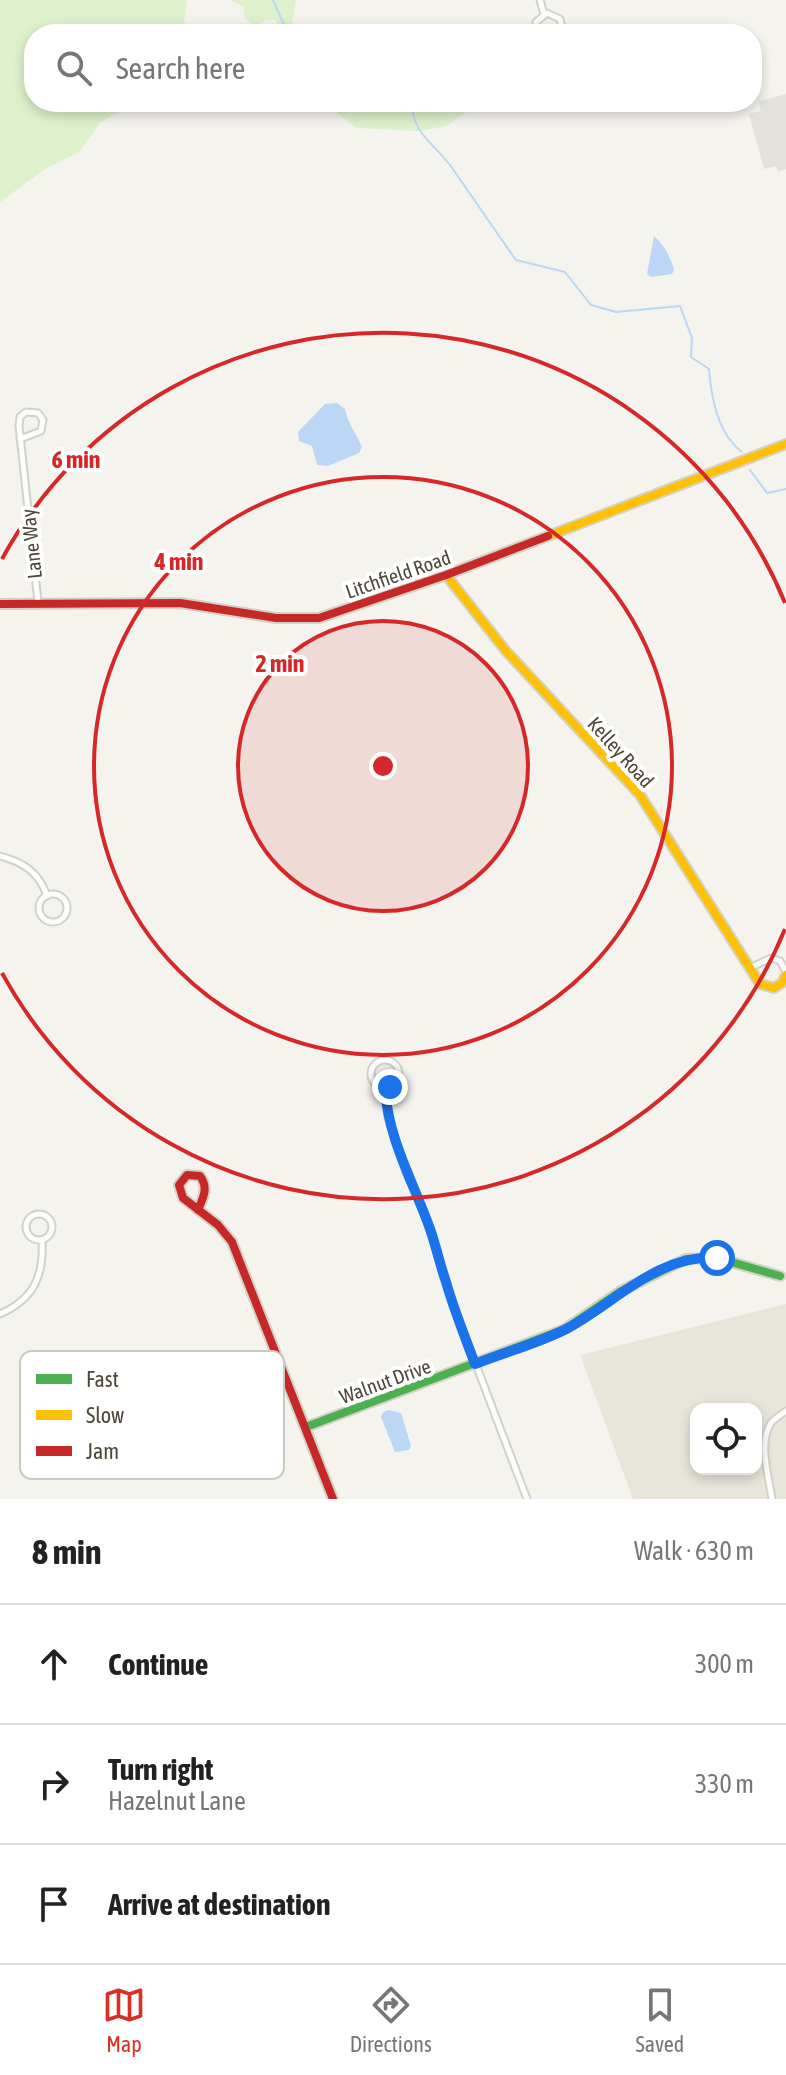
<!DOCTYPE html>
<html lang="en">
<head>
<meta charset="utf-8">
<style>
	:root { --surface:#fff; --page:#f2f2f2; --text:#222; --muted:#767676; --line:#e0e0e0; --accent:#d93025 }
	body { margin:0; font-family:"Asap Condensed",sans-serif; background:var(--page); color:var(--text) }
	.controls { position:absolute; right:24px; bottom:24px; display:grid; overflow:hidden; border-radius:16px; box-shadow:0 4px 12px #0003 }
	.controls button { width:72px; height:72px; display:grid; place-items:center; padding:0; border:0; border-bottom:2px solid var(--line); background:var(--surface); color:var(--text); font:40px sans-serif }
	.stop { position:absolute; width:24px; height:24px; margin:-18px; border:6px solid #1a73e8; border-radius:50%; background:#fff }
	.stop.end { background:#1a73e8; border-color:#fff; box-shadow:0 2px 8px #0008 }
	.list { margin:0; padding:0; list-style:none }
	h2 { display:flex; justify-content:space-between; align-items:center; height:104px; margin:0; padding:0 32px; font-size:34px }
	h2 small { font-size:26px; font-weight:400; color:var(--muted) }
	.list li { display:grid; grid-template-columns:52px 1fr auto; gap:24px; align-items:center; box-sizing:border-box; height:120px; padding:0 32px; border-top:2px solid var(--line) }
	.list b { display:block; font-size:30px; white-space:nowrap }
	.list p { margin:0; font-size:26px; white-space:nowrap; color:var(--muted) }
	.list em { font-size:26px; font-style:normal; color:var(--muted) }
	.icon { flex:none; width:44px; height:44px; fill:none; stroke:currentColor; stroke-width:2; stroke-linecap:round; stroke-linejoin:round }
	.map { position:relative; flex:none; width:786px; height:1499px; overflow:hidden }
	.search { position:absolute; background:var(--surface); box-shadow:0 4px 12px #0003; left:24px; right:24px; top:24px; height:88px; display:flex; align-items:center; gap:20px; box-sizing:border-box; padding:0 28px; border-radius:32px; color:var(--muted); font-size:30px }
	.sheet { height:464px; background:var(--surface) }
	nav { display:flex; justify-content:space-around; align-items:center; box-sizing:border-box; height:112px; border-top:2px solid var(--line); background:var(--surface); font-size:22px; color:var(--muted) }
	nav a { display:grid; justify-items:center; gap:4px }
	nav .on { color:var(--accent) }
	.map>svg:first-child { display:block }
	.residential { fill:#e8e6db; fill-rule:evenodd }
	.green { fill:#ddf1cc }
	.parking { fill:#e3e2dc }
	.water { fill:#bbd7f5 }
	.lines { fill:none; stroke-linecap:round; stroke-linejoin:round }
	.stream { stroke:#bbd7f5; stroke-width:2 }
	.street-casing { stroke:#d2d1cb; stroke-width:9 }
	.fast-casing { stroke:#d4d2c4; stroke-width:12 }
	.slow-casing { stroke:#d4d2c4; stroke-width:12 }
	.jam-casing { stroke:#d4d2c4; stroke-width:12 }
	.street { stroke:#fdfdfc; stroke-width:5 }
	.fast { stroke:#4caf50; stroke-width:8 }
	.slow { stroke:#ffc107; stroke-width:8 }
	.jam { stroke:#c62828; stroke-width:8 }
	.route { stroke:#1a73e8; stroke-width:10 }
	.ring { fill:none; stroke:#d62828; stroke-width:4 }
	.labels { text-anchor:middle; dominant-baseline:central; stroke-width:8; stroke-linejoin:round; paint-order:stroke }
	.street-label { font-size:20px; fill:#4c4737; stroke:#fff }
	.key { fill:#fff; stroke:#c9c8c3; stroke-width:2 }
	.key-label { font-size:22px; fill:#4c4737 }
	.centre { fill:#d62828; stroke:#fff; stroke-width:4 }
	.ring-label { font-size:24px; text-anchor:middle; font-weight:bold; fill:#d62828; stroke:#fff; stroke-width:8; stroke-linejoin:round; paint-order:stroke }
</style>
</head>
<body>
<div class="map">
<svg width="786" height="1499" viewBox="0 0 786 1499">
	<rect width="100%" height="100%" fill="#f4f3ee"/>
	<path class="residential" d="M 786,1304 L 786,1499 L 633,1499 L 580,1355 ZM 696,1409 L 756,1409 L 756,1469 L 696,1469 Z"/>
	<g class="green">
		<path d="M 0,0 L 186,0 L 187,3 L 182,34 L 34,34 L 34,102 L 134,102 L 100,123 L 79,152 L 42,171 L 0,202 Z"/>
		<path d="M 231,0 L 296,0 L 292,24 L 288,29 L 279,30 L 276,20 L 267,20 L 255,26 L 244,18 L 244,7 Z"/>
		<path d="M 323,102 L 464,102 L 465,113 L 444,127 L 419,131 L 357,128 Z"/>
	</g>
	<path class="parking" d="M 786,94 L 786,169 L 778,172 L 776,166 L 764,169 L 749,114 L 761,111 L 759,101 Z"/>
	<g class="water">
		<path d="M 654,236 C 665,246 670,256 674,270 L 672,274 L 651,277 L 647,274 Z"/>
		<path d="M 337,403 L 345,409 C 348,424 356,433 362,447 L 359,453 L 328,466 L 317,465 L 312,446 L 299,441 L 298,432 L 325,404 Z"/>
		<path d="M 389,1410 L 401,1413 L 411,1446 L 409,1450 L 395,1452 L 381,1417 L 383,1412 Z"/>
	</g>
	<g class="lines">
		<g class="stream">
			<path d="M 273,0 L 288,34"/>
			<path d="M 411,102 C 414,135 432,142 450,165 C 472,196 493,228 516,260 L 565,272 L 591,305 L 616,312 L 680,306 L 692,338 L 691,357 L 709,369 C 711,398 718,434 742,452"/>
			<path d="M 750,470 L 767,493 L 786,489"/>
		</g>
		<defs>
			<g id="street">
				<path d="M 540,0 L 544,14"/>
				<path d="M 537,34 L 536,22 L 547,13 L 560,19 L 562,27 L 561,34"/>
				<path d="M 20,439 L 41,431 L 43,420 L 38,413 L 26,412 L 20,417 L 19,426 L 38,602"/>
				<path d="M 0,856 C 23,862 39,872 47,896"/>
				<circle cx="53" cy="908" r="14"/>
				<path d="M 750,968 L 771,958 L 780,961 L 786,972"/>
				<circle cx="385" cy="1074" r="14"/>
				<path d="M 385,1088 L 388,1118 L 406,1172 L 431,1230 L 453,1304 L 527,1499"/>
				<circle cx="39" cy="1227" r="13"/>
				<path d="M 0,1314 C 34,1299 44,1276 42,1240"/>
				<path d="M 772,1499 C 769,1478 758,1442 771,1423 C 775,1418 781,1415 786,1411"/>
			</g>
			<path id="fast" d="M 306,1427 L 565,1329 L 621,1291 L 686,1259 L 717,1258 L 780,1276"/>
			<g id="slow">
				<path d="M 548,536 L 786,444"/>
				<path d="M 446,575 L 506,651 L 640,795 L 760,984 L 774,988 L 782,983 L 786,975"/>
			</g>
			<g id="jam">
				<path d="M 0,604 L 180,603 L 276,618 L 319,618 L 446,575 L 548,536"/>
				<path d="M 198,1210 C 203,1198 209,1188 200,1176 L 187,1175 L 179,1185 L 183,1198 L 218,1225 L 232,1242 L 333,1499"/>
			</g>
		</defs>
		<use href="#street" class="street-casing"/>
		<use href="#fast" class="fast-casing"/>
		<use href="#slow" class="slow-casing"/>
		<use href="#jam" class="jam-casing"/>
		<use href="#street" class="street"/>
		<use href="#fast" class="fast"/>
		<use href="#slow" class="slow"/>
		<use href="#jam" class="jam"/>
	</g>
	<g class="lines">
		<path class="route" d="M 390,1087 L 385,1088 C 388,1139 413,1181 430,1229 C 436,1246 440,1265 446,1282 C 454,1310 465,1337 475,1364 C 505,1352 540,1343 568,1328 C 616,1302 658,1254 717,1258"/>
	</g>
	<circle cx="383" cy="766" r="145" fill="#d62828" fill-opacity=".12"/>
	<g class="ring">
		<circle cx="383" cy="766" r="145"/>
		<circle cx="383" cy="766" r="289"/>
		<path d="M785 929A434 434 0 0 1 2 973M2 559A434 434 0 0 1 785 603"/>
	</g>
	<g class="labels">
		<g class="street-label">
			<text transform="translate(31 544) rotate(-96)">Lane Way</text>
			<text transform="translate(398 574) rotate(-19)">Litchfield Road</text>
			<text transform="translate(621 752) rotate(48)">Kelley Road</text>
			<text transform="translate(385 1381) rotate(-20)">Walnut Drive</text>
		</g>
	</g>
	<rect x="20" y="1351" width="264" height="128" rx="12" class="key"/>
	<rect x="36" y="1374" width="36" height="10" fill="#4caf50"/>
	<rect x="36" y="1410" width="36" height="10" fill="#ffc107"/>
	<rect x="36" y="1446" width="36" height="10" fill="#c62828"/>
	<g class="key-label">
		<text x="86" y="1387">Fast</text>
		<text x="86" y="1423">Slow</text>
		<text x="86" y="1459">Jam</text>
	</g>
	<circle cx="383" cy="766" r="12" class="centre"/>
	<g class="ring-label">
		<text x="76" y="468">6 min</text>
		<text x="179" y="570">4 min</text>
		<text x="280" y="672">2 min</text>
	</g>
</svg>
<div class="controls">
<button><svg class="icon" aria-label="locate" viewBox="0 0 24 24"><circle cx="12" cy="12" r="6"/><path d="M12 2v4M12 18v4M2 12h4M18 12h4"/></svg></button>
</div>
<div class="stop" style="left:717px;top:1258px"></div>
<div class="stop end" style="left:390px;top:1087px"></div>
<div class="search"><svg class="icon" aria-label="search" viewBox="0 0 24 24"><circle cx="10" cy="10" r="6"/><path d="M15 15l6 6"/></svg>Search here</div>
</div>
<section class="sheet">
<h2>8 min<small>Walk · 630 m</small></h2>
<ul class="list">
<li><svg class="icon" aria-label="ahead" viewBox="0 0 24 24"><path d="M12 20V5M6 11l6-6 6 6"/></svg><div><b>Continue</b></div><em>300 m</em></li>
<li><svg class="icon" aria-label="right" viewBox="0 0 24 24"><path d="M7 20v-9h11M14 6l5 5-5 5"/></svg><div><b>Turn right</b><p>Hazelnut Lane</p></div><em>330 m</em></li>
<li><svg class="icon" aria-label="arrive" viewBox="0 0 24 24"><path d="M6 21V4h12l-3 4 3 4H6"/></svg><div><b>Arrive at destination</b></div></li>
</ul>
</section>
<nav>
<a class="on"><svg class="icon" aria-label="map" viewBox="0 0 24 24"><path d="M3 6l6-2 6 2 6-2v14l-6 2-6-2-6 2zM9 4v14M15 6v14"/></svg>Map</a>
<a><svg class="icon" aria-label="directions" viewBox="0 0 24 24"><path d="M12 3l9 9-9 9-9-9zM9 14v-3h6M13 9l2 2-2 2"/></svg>Directions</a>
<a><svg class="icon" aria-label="saved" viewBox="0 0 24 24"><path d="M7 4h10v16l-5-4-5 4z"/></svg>Saved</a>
</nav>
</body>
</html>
